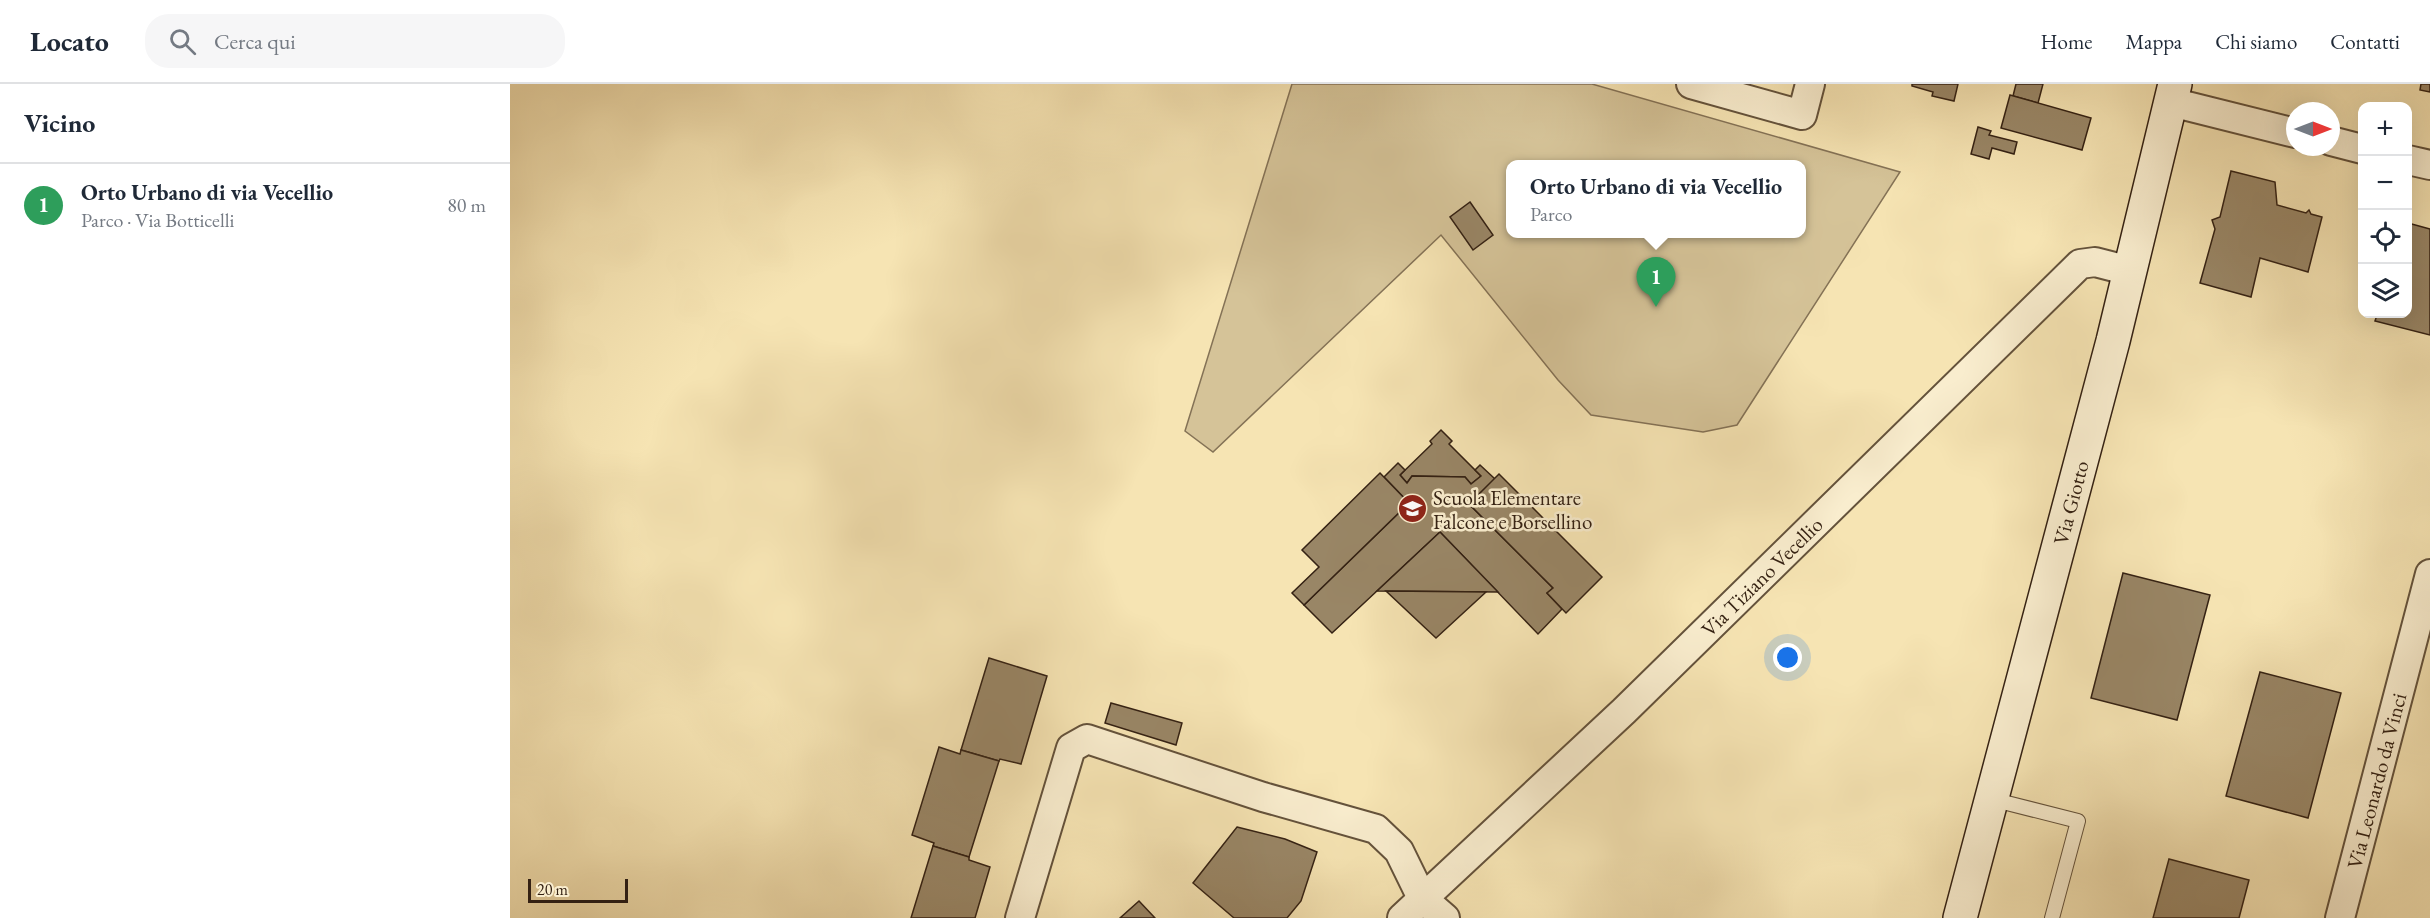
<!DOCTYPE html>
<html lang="it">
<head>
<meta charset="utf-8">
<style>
	:root { --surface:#fff; --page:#f6f6f7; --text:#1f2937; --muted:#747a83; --line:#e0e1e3; --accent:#8f2418 }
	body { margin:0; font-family:"EB Garamond",serif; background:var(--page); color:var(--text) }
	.controls { position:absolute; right:18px; top:18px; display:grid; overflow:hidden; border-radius:12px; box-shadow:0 6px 24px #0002 }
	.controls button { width:54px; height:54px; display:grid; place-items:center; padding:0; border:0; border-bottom:2px solid var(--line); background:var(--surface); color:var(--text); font:30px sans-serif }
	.compass { position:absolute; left:1776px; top:18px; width:54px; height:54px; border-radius:50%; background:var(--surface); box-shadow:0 6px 24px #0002; rotate:90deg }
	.scale { position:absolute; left:18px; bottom:15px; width:100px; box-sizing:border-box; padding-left:6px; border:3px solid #342113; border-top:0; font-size:16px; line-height:21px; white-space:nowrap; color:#342113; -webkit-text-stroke:4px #f9edce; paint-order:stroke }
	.you { position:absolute; left:1278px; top:574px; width:21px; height:21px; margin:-15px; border:4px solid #fff; border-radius:50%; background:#1a73e8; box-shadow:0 0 0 9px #1a73e833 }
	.badge { display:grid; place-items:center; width:39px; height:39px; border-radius:50%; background:var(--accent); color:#fff; font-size:20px; font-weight:700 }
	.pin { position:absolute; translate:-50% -50px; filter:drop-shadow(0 2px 3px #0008) }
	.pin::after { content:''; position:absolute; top:32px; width:21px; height:18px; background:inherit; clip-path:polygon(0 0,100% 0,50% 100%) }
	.popup { position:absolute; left:996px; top:76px; width:300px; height:78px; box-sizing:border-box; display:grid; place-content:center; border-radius:12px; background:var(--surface); filter:drop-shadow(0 2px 4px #0005); font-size:20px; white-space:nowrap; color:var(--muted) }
	.popup b { font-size:22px; color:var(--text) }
	.popup::after { content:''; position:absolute; left:50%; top:100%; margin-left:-12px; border:12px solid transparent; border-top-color:var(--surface) }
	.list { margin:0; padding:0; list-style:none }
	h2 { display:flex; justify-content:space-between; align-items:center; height:78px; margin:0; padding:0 24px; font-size:26px }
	h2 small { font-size:20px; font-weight:400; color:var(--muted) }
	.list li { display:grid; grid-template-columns:39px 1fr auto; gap:18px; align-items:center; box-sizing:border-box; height:84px; padding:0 24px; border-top:2px solid var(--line) }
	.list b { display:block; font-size:22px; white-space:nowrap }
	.list p { margin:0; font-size:20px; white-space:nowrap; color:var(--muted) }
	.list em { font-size:20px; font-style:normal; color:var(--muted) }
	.icon { flex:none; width:33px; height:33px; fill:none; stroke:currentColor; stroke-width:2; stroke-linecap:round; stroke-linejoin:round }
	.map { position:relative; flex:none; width:1920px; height:834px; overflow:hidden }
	header { display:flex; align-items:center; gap:36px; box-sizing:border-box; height:84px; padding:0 30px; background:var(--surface); border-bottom:2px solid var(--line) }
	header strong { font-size:28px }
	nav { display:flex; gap:33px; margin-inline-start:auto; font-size:21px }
	.search { width:420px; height:54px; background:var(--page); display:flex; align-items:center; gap:15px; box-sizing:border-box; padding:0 21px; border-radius:24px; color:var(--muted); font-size:22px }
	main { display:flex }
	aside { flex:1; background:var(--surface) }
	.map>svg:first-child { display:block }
	.green { fill:#d5c398; stroke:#847256; stroke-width:1.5; fill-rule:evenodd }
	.building { fill:#998666; stroke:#342113; stroke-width:1.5 }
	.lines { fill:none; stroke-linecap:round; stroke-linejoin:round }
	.lane-casing { stroke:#64523b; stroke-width:16 }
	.street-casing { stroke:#64523b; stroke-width:32 }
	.secondary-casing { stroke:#342113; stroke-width:36 }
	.lane { stroke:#f9edce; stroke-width:14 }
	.street { stroke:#f9edce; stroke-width:28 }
	.secondary { stroke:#f9edce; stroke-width:33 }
	.labels { text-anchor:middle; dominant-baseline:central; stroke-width:5; stroke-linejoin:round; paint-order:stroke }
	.poi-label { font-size:21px; fill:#342113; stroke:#f9edce; text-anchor:start }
	.street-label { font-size:21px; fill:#342113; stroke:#f9edce }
</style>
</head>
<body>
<header>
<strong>Locato</strong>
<div class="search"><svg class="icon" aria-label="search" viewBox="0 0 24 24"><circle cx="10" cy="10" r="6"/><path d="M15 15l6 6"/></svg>Cerca qui</div>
<nav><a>Home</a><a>Mappa</a><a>Chi siamo</a><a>Contatti</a></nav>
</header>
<main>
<aside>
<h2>Vicino<small></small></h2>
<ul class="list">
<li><span class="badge" style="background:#2e9e5b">1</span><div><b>Orto Urbano di via Vecellio</b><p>Parco · Via Botticelli</p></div><em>80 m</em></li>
</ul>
</aside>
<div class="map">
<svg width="1920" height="834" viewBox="0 0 1920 834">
	<rect width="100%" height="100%" fill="#f6e4b3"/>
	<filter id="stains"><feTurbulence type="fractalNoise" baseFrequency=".00333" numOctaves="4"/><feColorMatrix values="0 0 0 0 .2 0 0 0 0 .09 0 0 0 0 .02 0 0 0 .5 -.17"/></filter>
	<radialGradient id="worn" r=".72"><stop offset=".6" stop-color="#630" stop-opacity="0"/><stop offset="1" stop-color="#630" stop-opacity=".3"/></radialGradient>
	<path class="green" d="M 782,0 L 1082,0 L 1390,88 L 1227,341 L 1193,348 L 1081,331 L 1048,296 L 931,151 L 703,368 L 675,347 ZM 1000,80 L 1292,80 L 1292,150 L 1000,150 Z"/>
	<g class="building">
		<path d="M 1402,0 L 1448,0 L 1444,17 L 1422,12 L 1423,8 L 1402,2 Z"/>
		<path d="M 1506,0 L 1533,0 L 1528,19 L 1503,12 Z"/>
		<path d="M 1911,0 L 1920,0 L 1920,8 L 1910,6 Z"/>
		<path d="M 1500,11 L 1581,34 L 1572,66 L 1491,44 Z"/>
		<path d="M 1468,43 L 1481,47 L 1479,51 L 1507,58 L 1504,70 L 1482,64 L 1479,75 L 1461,70 Z"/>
		<path d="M 1721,87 L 1765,98 L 1767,121 L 1796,129 L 1799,126 L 1801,130 L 1812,133 L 1798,188 L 1750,174 L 1741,213 L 1690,199 L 1705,145 L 1702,136 L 1710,133 Z"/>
		<path d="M 960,118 L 983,151 L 963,166 L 940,133 Z"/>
		<path d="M 1898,139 L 1920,145 L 1920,251 L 1865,237 L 1867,231 L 1862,230 L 1898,230 Z"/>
		<path d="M 931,346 L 942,357 L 939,360 L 971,392 L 961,400 L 955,393 L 902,392 L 897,399 L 890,391 L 922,360 L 920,357 Z"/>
		<path d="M 888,379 L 895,386 L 890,391 L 897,399 L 902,392 L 955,393 L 961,400 L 971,392 L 965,386 L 970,381 L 985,395 L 959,420 L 1043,504 L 1037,509 L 1052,525 L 1028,550 L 930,448 L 822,549 L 794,521 L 899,419 L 874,393 Z"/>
		<path d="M 870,389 L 899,419 L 794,521 L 782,509 L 809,483 L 792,466 Z"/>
		<path d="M 989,390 L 1092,493 L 1056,529 L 1037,509 L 1043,504 L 959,420 Z"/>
		<path d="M 930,448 L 988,508 L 867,507 Z"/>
		<path d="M 1613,489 L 1700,511 L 1667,636 L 1581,614 Z"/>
		<path d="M 876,507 L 976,508 L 926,554 Z"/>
		<path d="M 479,574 L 537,592 L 511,680 L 490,675 L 489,677 L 451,666 Z"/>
		<path d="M 1750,588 L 1831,609 L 1798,734 L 1716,712 Z"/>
		<path d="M 601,619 L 672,639 L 666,661 L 595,639 Z"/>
		<path d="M 429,663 L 450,670 L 451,666 L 489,677 L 459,773 L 423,762 L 424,759 L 402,751 Z"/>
		<path d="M 727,743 L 775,755 L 807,768 L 791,817 L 777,834 L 724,834 L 683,799 Z"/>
		<path d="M 423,762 L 459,773 L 459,776 L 480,783 L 465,834 L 401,834 Z"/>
		<path d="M 1659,775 L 1739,796 L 1729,834 L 1643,834 Z"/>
		<path d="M 629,817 L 645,834 L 610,834 Z"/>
	</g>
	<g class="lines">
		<defs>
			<path id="lane" d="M 1481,715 L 1568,737 L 1542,834"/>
			<g id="street">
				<path d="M 1181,0 L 1292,31 L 1300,0"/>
				<path d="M 1661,14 L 1673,21 L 1785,49"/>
				<path d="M 1821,57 L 1852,65"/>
				<path d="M 1898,76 L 1920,81"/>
				<path d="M 510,834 L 561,664 L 577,655 L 753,713 L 866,745 L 889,767 L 912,814 L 935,834"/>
				<path id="s1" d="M 892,834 L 1114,627 L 1570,180 L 1585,178 L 1620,187"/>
				<path id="s2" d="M 1830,834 L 1920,490"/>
			</g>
			<g id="secondary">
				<path id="s3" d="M 1450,834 L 1603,257 L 1665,0"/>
			</g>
		</defs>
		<use href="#lane" class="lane-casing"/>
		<use href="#street" class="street-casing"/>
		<use href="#secondary" class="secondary-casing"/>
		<use href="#lane" class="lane"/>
		<use href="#street" class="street"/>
		<use href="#secondary" class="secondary"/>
	</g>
	<defs>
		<symbol id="school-disc" viewBox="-11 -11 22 22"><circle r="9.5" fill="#8f2418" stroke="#f9edce"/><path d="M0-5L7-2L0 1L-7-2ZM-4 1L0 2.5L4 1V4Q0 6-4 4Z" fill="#fff"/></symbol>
	</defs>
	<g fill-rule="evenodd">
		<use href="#school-disc" x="886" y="408" width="33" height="33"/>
	</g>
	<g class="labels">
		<g class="poi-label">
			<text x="923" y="413">Scuola Elementare<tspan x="923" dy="24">Falcone e Borsellino</tspan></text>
		</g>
		<g class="street-label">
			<text stroke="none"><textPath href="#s3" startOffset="430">Via Giotto</textPath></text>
			<text stroke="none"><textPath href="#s1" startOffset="496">Via Tiziano Vecellio</textPath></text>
			<text stroke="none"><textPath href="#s2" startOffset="142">Via Leonardo da Vinci</textPath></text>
		</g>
	</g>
	<rect width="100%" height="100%" filter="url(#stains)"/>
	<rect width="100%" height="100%" fill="url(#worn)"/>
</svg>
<div class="controls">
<button>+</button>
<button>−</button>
<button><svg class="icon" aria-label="locate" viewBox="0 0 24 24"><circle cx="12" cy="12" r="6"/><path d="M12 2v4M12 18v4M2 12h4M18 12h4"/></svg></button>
<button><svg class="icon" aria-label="layers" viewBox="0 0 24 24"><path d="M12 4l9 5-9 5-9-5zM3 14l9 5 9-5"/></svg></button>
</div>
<svg class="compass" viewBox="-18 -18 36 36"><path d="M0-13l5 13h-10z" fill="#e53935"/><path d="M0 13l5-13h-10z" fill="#747a83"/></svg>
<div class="scale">20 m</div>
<div class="you"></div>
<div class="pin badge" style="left:1146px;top:223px;background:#2e9e5b">1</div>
<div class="popup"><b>Orto Urbano di via Vecellio</b>Parco</div>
</div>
</main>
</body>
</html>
